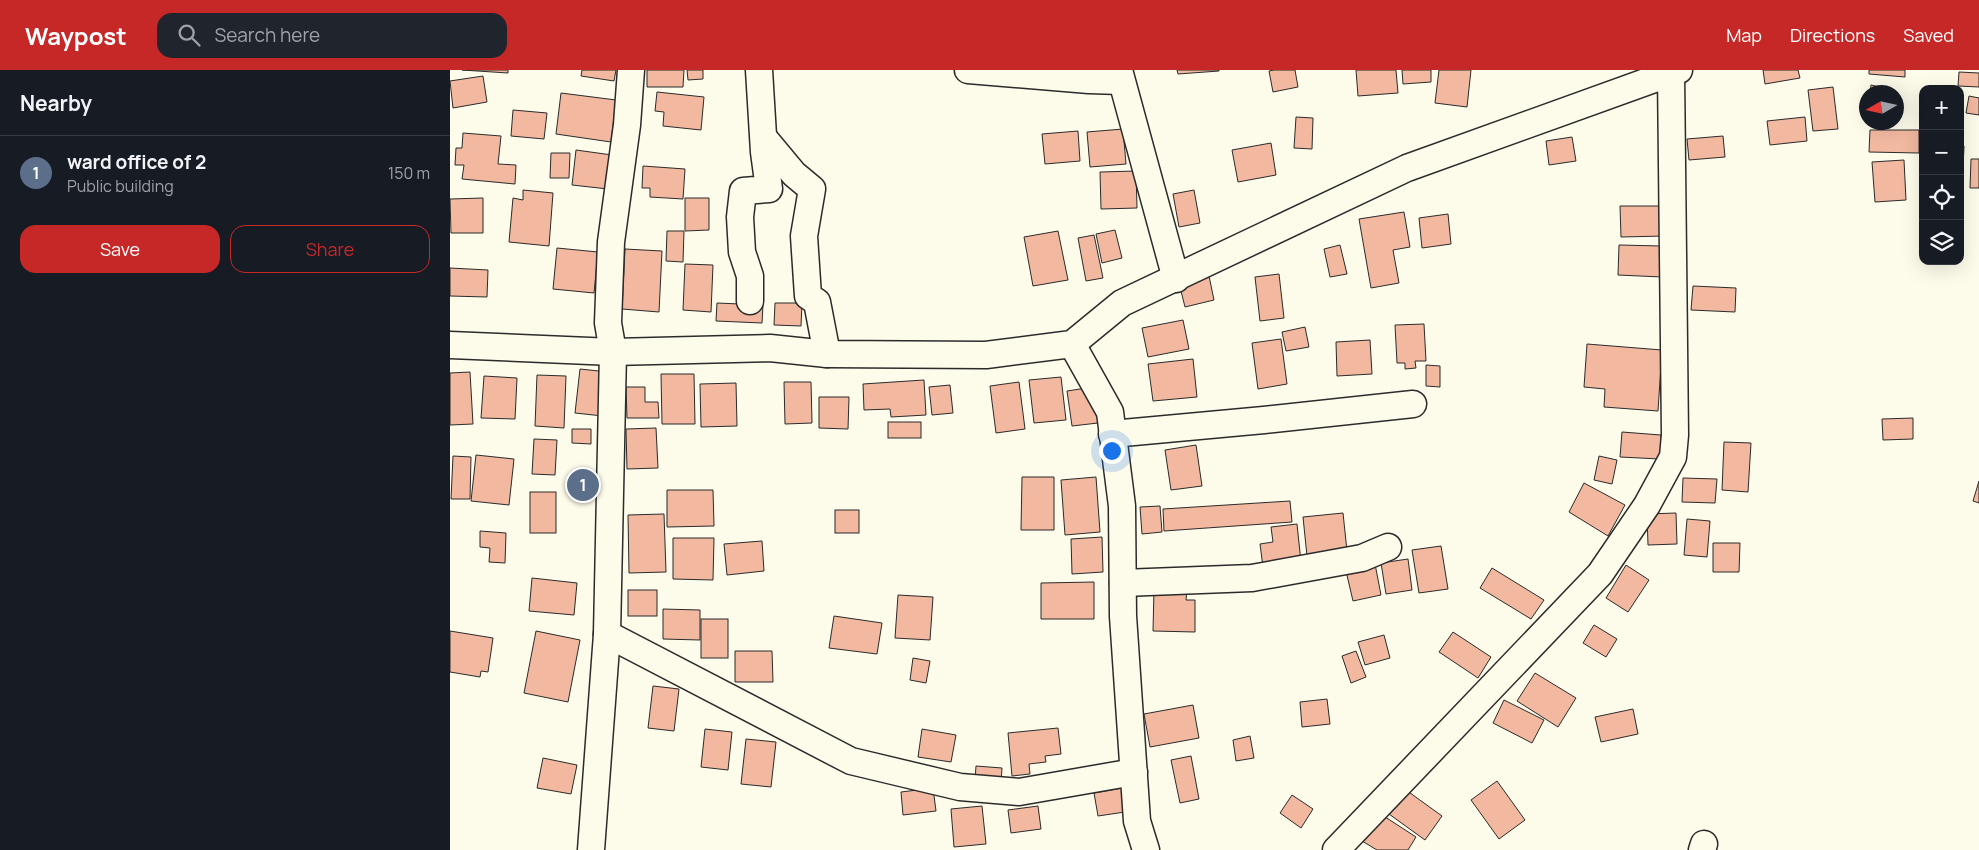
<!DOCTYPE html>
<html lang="en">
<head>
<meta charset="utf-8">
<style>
	:root { --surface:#171b24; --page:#20242c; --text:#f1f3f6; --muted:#9ea1a6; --line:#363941; --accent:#c62828 }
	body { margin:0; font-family:Manrope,sans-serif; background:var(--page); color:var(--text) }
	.controls { position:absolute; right:15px; top:15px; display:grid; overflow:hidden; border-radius:10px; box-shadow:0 5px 20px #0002 }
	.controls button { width:45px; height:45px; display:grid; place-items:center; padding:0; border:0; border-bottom:1px solid var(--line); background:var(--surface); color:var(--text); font:25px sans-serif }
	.compass { position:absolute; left:1409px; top:15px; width:45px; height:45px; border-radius:50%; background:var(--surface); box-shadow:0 5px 20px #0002; rotate:261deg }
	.you { position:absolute; left:661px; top:380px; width:18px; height:18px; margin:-12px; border:4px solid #fff; border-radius:50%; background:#1a73e8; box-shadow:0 0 0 8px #1a73e833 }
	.badge { display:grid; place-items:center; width:32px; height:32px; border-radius:50%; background:var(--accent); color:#fff; font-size:16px; font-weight:700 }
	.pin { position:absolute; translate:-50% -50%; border:2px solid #fff; box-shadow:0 1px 5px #0006 }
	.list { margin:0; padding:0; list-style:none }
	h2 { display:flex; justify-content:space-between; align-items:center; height:65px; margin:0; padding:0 20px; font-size:21px }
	h2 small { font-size:16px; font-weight:400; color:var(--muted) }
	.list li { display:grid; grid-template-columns:32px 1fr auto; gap:15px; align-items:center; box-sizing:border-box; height:75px; padding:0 20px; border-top:1px solid var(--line) }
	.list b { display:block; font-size:19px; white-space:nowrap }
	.list p { margin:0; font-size:16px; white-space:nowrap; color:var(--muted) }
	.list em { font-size:16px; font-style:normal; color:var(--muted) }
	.actions { display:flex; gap:10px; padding:15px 20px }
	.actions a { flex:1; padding:11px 0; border:1px solid var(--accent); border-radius:15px; text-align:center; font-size:18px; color:var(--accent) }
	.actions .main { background:var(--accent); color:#fff }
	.icon { flex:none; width:28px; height:28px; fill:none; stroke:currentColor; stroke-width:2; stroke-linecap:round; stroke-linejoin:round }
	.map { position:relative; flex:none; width:1529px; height:780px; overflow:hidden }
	header { display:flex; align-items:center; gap:30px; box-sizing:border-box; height:70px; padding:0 25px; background:var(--accent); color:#fff }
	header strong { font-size:24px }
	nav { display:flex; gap:28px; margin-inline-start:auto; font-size:18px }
	.search { width:350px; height:45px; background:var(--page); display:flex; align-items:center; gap:12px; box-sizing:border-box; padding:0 18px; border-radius:15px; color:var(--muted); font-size:19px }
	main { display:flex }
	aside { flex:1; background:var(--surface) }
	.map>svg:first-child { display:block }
	.building { fill:#f2b8a0; stroke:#2b2b2b }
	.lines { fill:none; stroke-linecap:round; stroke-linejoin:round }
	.minor-casing { stroke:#2b2b2b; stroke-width:29 }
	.minor { stroke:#fdfbea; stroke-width:26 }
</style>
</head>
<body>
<header>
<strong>Waypost</strong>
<div class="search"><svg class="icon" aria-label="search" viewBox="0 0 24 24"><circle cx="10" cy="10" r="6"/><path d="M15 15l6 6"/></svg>Search here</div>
<nav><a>Map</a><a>Directions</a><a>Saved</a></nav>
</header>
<main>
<aside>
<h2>Nearby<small></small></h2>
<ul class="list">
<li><span class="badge" style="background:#5c6f8a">1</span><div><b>ward office of 2</b><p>Public building</p></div><em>150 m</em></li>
</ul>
<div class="actions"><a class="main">Save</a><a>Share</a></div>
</aside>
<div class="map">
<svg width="1529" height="780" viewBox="0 0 1529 780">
	<rect width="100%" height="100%" fill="#fdfbea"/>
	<g class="building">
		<path d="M 12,0 L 58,0 L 58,3 Z"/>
		<path d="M 132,0 L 166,0 L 164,11 L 131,6 Z"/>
		<path d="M 197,0 L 234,0 L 233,17 L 197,17 Z"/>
		<path d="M 237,0 L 253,0 L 253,9 L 238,10 Z"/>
		<path d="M 727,0 L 769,0 L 769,1 L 728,4 Z"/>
		<path d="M 824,0 L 845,0 L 848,17 L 823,22 L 819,1 Z"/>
		<path d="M 906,0 L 946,0 L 948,23 L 908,26 Z"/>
		<path d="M 952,0 L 981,0 L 981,12 L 953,14 Z"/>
		<path d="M 989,0 L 1021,0 L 1017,37 L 985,33 Z"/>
		<path d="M 1313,0 L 1348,0 L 1350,8 L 1315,14 Z"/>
		<path d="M 1419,0 L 1455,0 L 1455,7 L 1419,4 Z"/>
		<path d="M 1509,2 L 1529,3 L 1529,17 L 1508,16 Z"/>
		<path d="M 33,6 L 37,32 L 3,38 L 0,11 Z"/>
		<path d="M 1421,15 L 1443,20 L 1443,22 L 1420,22 Z"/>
		<path d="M 1383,17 L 1388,59 L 1363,61 L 1358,20 Z"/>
		<path d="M 207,22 L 254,27 L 251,60 L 213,56 L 214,42 L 205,41 Z"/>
		<path d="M 111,23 L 166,30 L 161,72 L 106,64 Z"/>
		<path d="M 1519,26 L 1529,28 L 1529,45 L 1516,43 Z"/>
		<path d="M 63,40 L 97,43 L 94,69 L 61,66 Z"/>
		<path d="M 846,47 L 863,48 L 862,79 L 844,78 Z"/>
		<path d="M 1355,47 L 1357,71 L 1320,75 L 1317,51 Z"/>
		<path d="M 673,59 L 676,94 L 640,97 L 637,62 Z"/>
		<path d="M 1420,60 L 1469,60 L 1469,83 L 1419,82 Z"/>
		<path d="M 628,61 L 630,91 L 595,94 L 592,64 Z"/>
		<path d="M 13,63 L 51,66 L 48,94 L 66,95 L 65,114 L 12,109 L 14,95 L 5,95 L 6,78 L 12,78 Z"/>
		<path d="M 1273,66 L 1275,87 L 1239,90 L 1237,69 Z"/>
		<path d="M 1122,67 L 1126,91 L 1099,95 L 1096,71 Z"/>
		<path d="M 821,73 L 826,105 L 788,112 L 782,80 Z"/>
		<path d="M 1510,76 L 1514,76 L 1513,98 L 1510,97 Z"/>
		<path d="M 126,80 L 162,85 L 158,119 L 122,115 Z"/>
		<path d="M 101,83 L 120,83 L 119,108 L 100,108 Z"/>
		<path d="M 1521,89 L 1529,89 L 1529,118 L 1520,118 Z"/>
		<path d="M 1454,90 L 1456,130 L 1425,132 L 1422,92 Z"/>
		<path d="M 193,96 L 235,99 L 233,129 L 200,127 L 200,118 L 192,118 Z"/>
		<path d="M 686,101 L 687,138 L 651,139 L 650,102 Z"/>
		<path d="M 73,120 L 103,123 L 99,176 L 59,172 L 63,128 L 73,130 Z"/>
		<path d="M 744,120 L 750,153 L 729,157 L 723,124 Z"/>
		<path d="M 33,128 L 33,163 L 1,163 L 0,129 Z"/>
		<path d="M 235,128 L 259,128 L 259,160 L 235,161 Z"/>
		<path d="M 1170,136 L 1215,136 L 1215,166 L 1171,167 Z"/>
		<path d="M 954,142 L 960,177 L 943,180 L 949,213 L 921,218 L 909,149 Z"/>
		<path d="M 998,144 L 1001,174 L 972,178 L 969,148 Z"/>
		<path d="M 665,160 L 672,188 L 652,193 L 646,164 Z"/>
		<path d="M 217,161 L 234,161 L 233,192 L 216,191 Z"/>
		<path d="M 608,161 L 618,210 L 583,216 L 574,167 Z"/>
		<path d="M 644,165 L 653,208 L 636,211 L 628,168 Z"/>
		<path d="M 890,175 L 897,204 L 880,207 L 874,179 Z"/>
		<path d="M 1169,175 L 1212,176 L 1212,207 L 1168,205 Z"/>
		<path d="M 107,178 L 148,182 L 144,223 L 103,219 Z"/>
		<path d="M 175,179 L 212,181 L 209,242 L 172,239 Z"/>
		<path d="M 235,194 L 263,195 L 261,242 L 233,240 Z"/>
		<path d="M 0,198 L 38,200 L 37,227 L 0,226 Z"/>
		<path d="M 829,204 L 834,248 L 810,251 L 805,207 Z"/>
		<path d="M 759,206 L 764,230 L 735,237 L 729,213 Z"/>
		<path d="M 1243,216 L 1286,218 L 1285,242 L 1241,240 Z"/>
		<path d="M 267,233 L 313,235 L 312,253 L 266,251 Z"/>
		<path d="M 325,233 L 352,233 L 351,256 L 324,255 Z"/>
		<path d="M 733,250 L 739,279 L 698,287 L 692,258 Z"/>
		<path d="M 974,254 L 976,291 L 965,291 L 966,298 L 955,299 L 955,293 L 947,293 L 945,255 Z"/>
		<path d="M 855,257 L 859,277 L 836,281 L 832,262 Z"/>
		<path d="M 831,269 L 837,314 L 808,319 L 802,273 Z"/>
		<path d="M 920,270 L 922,304 L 887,306 L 886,272 Z"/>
		<path d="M 1137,274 L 1212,280 L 1208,341 L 1154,337 L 1155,319 L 1134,317 Z"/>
		<path d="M 743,289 L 747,327 L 703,331 L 698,294 Z"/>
		<path d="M 976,295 L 990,296 L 990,317 L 976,316 Z"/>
		<path d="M 130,299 L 158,302 L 153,346 L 125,343 Z"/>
		<path d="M 20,302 L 23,354 L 0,355 L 0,303 Z"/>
		<path d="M 211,304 L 244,304 L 245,354 L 212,354 Z"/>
		<path d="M 87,305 L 116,306 L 114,358 L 85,356 Z"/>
		<path d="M 34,306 L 67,308 L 65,349 L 31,348 Z"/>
		<path d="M 611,307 L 616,350 L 584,353 L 579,310 Z"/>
		<path d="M 474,310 L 476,345 L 441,347 L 440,339 L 414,340 L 413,314 Z"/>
		<path d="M 334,312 L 361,312 L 362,353 L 335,354 Z"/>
		<path d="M 569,312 L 575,359 L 546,363 L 540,316 Z"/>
		<path d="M 286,313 L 287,356 L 251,357 L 250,314 Z"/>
		<path d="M 500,315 L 503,343 L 482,345 L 479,317 Z"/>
		<path d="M 176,317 L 195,317 L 195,332 L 208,332 L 209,348 L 177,348 Z"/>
		<path d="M 643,317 L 648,353 L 622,356 L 617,321 Z"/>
		<path d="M 369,327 L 399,327 L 398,359 L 369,358 Z"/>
		<path d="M 1463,348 L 1463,369 L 1433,370 L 1432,349 Z"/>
		<rect x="438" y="352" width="33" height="16"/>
		<path d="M 206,358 L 208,398 L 177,399 L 176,359 Z"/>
		<path d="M 122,359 L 141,359 L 141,374 L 122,373 Z"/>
		<path d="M 1172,362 L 1211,365 L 1210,389 L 1170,387 Z"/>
		<path d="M 84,369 L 107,370 L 105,405 L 82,404 Z"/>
		<path d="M 1274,372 L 1301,373 L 1298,422 L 1272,420 Z"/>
		<path d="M 746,375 L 752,416 L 721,420 L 715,380 Z"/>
		<path d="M 26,385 L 64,389 L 59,435 L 21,431 Z"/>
		<path d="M 3,386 L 21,387 L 20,429 L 1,429 Z"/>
		<path d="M 1149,386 L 1167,390 L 1162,414 L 1144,410 Z"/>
		<path d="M 572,407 L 604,407 L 604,460 L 571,460 Z"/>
		<path d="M 646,407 L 650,462 L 615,465 L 611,410 Z"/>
		<path d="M 1233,408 L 1267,409 L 1265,433 L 1232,432 Z"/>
		<path d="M 1529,411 L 1529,433 L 1523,431 Z"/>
		<path d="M 1134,413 L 1175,435 L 1158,466 L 1119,442 Z"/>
		<path d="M 217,420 L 263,420 L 264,456 L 217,457 Z"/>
		<rect x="80" y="422" width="26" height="41"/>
		<path d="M 840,431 L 842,452 L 714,461 L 713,439 Z"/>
		<path d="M 710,436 L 712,462 L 692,464 L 690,437 Z"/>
		<rect x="385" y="440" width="24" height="23"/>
		<path d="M 893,443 L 897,481 L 857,486 L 853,447 Z"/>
		<path d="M 1226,443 L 1227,474 L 1198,475 L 1197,444 Z"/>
		<path d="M 214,444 L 216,502 L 179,503 L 178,445 Z"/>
		<path d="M 1237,449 L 1260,451 L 1257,487 L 1234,485 Z"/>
		<path d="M 847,454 L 851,492 L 813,497 L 810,474 L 823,472 L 821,457 Z"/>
		<path d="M 30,461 L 56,463 L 55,493 L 39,492 L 40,478 L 30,477 Z"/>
		<path d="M 652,467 L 653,502 L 622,504 L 621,469 Z"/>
		<path d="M 223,468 L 264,468 L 263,510 L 223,509 Z"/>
		<path d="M 312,471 L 314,501 L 277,505 L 274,474 Z"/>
		<path d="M 1263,473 L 1290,473 L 1289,502 L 1263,502 Z"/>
		<path d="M 991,476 L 998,519 L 969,523 L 962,480 Z"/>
		<path d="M 958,489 L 962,520 L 936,524 L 931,493 Z"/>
		<path d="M 925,494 L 931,525 L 903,531 L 896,501 Z"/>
		<path d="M 1176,495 L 1199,510 L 1178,542 L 1156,528 Z"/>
		<path d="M 1042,498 L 1094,530 L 1081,549 L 1030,518 Z"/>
		<path d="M 82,508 L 127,513 L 124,545 L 79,541 Z"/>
		<path d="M 644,512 L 644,549 L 591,549 L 591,513 Z"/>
		<path d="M 704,519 L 737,519 L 736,530 L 745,530 L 745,562 L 703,561 Z"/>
		<rect x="178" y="520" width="29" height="26"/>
		<path d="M 448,525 L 483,527 L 480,570 L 445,568 Z"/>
		<path d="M 213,539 L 250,540 L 250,570 L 213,569 Z"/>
		<path d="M 384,546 L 432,553 L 427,584 L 379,578 Z"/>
		<rect x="251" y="549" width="27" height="39"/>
		<path d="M 1144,555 L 1167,569 L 1156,587 L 1133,573 Z"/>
		<path d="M 0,561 L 43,568 L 38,602 L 31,601 L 30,607 L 0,602 Z"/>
		<path d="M 86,561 L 130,570 L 118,632 L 74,623 Z"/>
		<path d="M 1003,562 L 1041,587 L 1028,608 L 989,582 Z"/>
		<path d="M 934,565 L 940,588 L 915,595 L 908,572 Z"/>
		<path d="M 285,581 L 322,581 L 323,612 L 285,612 Z"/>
		<path d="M 906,581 L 916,607 L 901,613 L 892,586 Z"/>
		<path d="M 463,588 L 480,591 L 476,613 L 460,610 Z"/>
		<path d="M 1085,603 L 1126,628 L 1108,657 L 1067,631 Z"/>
		<path d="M 203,616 L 229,619 L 224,661 L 198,658 Z"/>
		<path d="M 877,629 L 880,654 L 852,657 L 850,632 Z"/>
		<path d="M 1054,630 L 1094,650 L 1082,673 L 1043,653 Z"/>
		<path d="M 743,635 L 749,668 L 700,677 L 694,644 Z"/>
		<path d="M 1183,639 L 1188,664 L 1151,672 L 1145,647 Z"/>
		<path d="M 608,658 L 611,684 L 595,686 L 596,692 L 579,694 L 580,704 L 562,706 L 558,663 Z"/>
		<path d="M 255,659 L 282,662 L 278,700 L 251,697 Z"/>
		<path d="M 472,659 L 506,665 L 501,692 L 468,687 Z"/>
		<path d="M 800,666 L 804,688 L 786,691 L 783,670 Z"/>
		<path d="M 296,669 L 326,672 L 321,717 L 291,714 Z"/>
		<path d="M 741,686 L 749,729 L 730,733 L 721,690 Z"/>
		<path d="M 93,688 L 127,695 L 121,724 L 87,718 Z"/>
		<path d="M 526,696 L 552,698 L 551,713 L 525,710 Z"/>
		<path d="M 1047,711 L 1075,750 L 1049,769 L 1021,730 Z"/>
		<path d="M 483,718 L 486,741 L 453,745 L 451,722 Z"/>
		<path d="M 672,718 L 675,742 L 648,746 L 644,723 Z"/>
		<path d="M 956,720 L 992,746 L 975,770 L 939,744 Z"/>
		<path d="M 842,725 L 863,739 L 851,758 L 830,743 Z"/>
		<path d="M 532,736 L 536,774 L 504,777 L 501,739 Z"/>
		<path d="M 588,736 L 591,759 L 561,763 L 558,740 Z"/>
		<path d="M 929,743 L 966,767 L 958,780 L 927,780 L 912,771 Z"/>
	</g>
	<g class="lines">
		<defs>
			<g id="minor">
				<path d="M 518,0 L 639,10 L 671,11"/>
				<path d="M 669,0 L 726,209"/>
				<path d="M 314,68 L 344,104 L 362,119 L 354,166 L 358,226 L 367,232 L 377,284"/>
				<path d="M 300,231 L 300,206 L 292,182 L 290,147 L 293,121 L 319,119 L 314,82 L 309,0"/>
				<path d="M 622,274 L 660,342 L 672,436 L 673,546 L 687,751 L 696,780"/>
				<path d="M 0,275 L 163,282 L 320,278 L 377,284 L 536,285 L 622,274 L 672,233 L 957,98 L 1229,0"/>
				<path d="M 662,364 L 814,350 L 963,334"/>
				<path d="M 673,513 L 802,508 L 912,488 L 938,477"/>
				<path d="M 157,564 L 401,691 L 510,717 L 569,722 L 684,702"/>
				<path d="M 141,780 L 157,564 L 163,282 L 158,253 L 161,172 L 177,55 L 181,0"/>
				<path d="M 886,780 L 1150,504 L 1197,435 L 1223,387 L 1225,365 L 1221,3"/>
				<path d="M 1252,780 L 1254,774"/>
			</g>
		</defs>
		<use href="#minor" class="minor-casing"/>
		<use href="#minor" class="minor"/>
	</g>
</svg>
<div class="controls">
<button>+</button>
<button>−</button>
<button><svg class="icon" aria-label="locate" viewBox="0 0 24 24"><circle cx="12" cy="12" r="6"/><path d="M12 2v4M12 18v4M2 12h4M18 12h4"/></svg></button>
<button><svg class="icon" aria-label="layers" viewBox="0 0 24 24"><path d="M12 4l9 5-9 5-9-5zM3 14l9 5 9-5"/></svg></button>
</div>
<svg class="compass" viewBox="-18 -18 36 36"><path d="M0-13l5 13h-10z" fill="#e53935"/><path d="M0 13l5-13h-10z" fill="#9ea1a6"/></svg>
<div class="you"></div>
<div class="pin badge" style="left:133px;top:415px;background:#5c6f8a">1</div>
</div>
</main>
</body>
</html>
